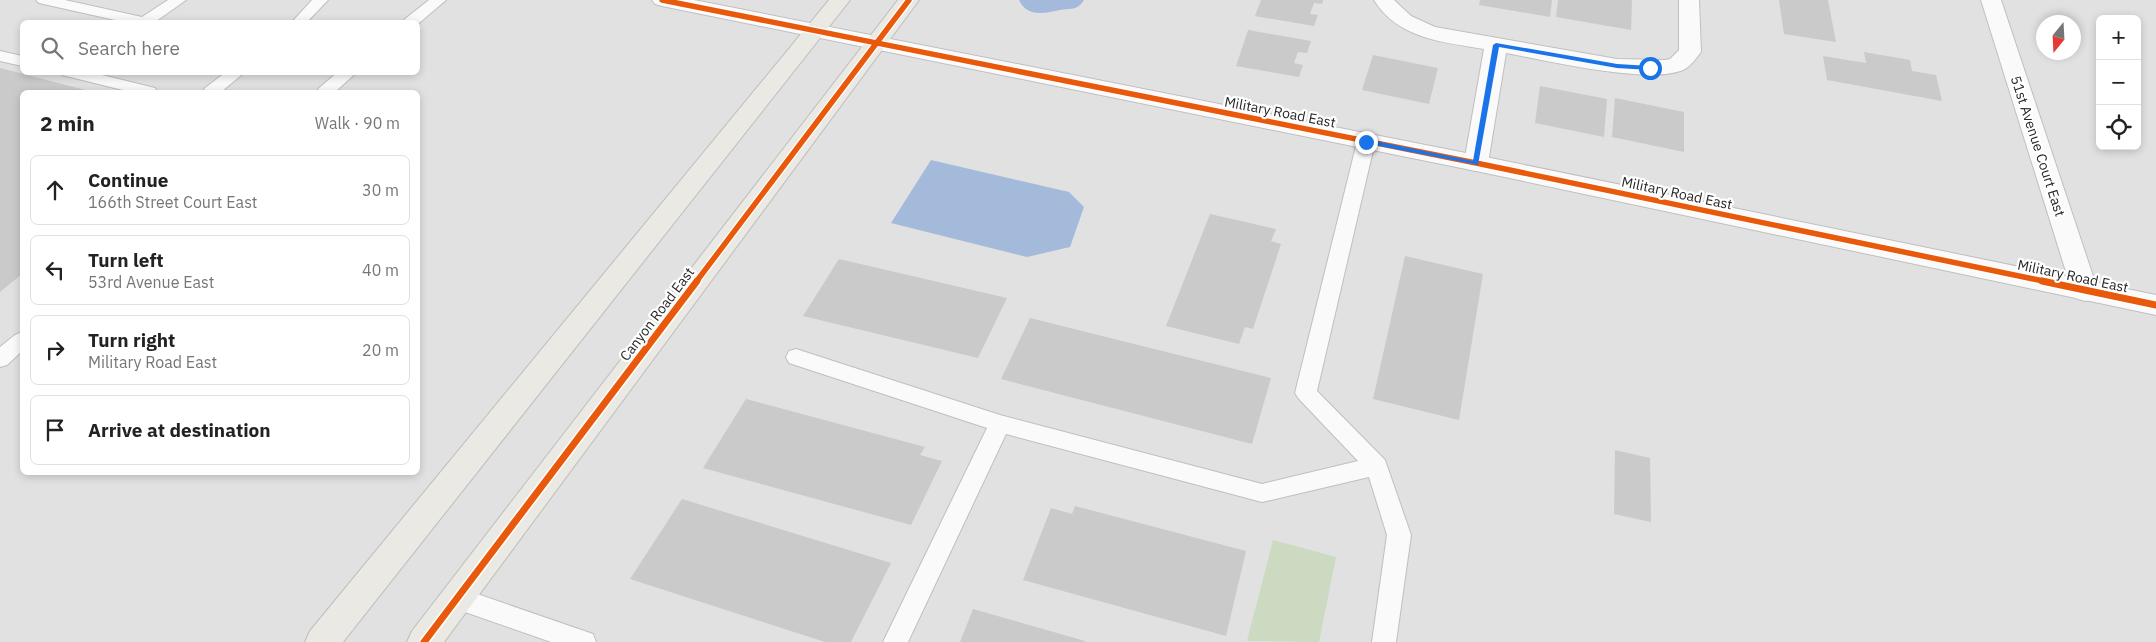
<!DOCTYPE html>
<html lang="en">
<head>
<meta charset="utf-8">
<style>
	:root { --surface:#fff; --page:#f2f2f2; --text:#222; --muted:#767676; --line:#e0e0e0 }
	body { margin:0; font-family:"IBM Plex Sans",sans-serif; background:var(--page); color:var(--text) }
	.controls { position:absolute; right:15px; top:15px; display:grid; overflow:hidden; border-radius:8px; box-shadow:0 2px 8px #0003 }
	.controls button { width:45px; height:45px; display:grid; place-items:center; padding:0; border:0; border-bottom:1px solid var(--line); background:var(--surface); color:var(--text); font:25px sans-serif }
	.compass { position:absolute; left:2036px; top:15px; width:45px; height:45px; border-radius:50%; background:var(--surface); box-shadow:0 2px 8px #0003; rotate:198deg }
	.stop { position:absolute; width:15px; height:15px; margin:-11px; border:4px solid #1a73e8; border-radius:50%; background:#fff }
	.stop.end { background:#1a73e8; border-color:#fff; box-shadow:0 1px 5px #0008 }
	.list { margin:0; padding:0; list-style:none }
	h2 { display:flex; justify-content:space-between; align-items:center; height:65px; margin:0; padding:0 20px; font-size:21px }
	h2 small { font-size:16px; font-weight:400; color:var(--muted) }
	.list li { display:grid; grid-template-columns:32px 1fr auto; gap:15px; align-items:center; box-sizing:border-box; height:70px; margin:0 10px 10px; padding:0 10px; border:1px solid var(--line); border-radius:8px }
	.list b { display:block; font-size:19px; white-space:nowrap }
	.list p { margin:0; font-size:16px; white-space:nowrap; color:var(--muted) }
	.list em { font-size:16px; font-style:normal; color:var(--muted) }
	.icon { flex:none; width:28px; height:28px; fill:none; stroke:currentColor; stroke-width:2; stroke-linecap:round; stroke-linejoin:round }
	.map { position:relative; flex:none; width:2156px; height:642px; overflow:hidden }
	.search { position:absolute; background:var(--surface); box-shadow:0 2px 8px #0003; left:20px; top:20px; width:400px; height:55px; display:flex; align-items:center; gap:12px; box-sizing:border-box; padding:0 18px; border-radius:8px; color:var(--muted); font-size:19px }
	.panel { position:absolute; background:var(--surface); box-shadow:0 2px 8px #0003; left:20px; top:90px; width:400px; height:385px; border-radius:8px }
	.map>svg:first-child { display:block }
	.green { fill:#ccdac2 }
	.water { fill:#a4bada }
	.building { fill:#cacaca }
	.lines { fill:none; stroke-linecap:round; stroke-linejoin:round }
	.service-casing { stroke:#bfbfbf; stroke-width:2 }
	.minor-casing { stroke:#bfbfbf; stroke-width:2 }
	.tertiary-casing { stroke:#bfbfbf; stroke-width:2 }
	.primary-casing { stroke:#bdbdbd; stroke-width:2 }
	.service { fill:#fafafa; fill-rule:evenodd }
	.minor { fill:#fafafa; fill-rule:evenodd }
	.tertiary { fill:#fafafa; fill-rule:evenodd }
	.primary { fill:#ebe9e4; fill-rule:evenodd }
	.cycleway-far1-casing { stroke:#fff; stroke-width:8 }
	.cycleway-casing { stroke:#fff; stroke-width:10 }
	.cycleway-far1 { stroke:#e8590c; stroke-width:5.5 }
	.cycleway { stroke:#e8590c; stroke-width:7 }
	.route { fill:#1a73e8 }
	.labels { text-anchor:middle; dominant-baseline:central; stroke-width:4.5; stroke-linejoin:round; paint-order:stroke }
	.street-label { font-size:14px; fill:#262627; stroke:#fff }
</style>
</head>
<body>
<div class="map">
<svg width="2156" height="642" viewBox="0 0 2156 642">
	<rect width="100%" height="100%" fill="#e1e1e1"/>
	<path class="green" d="M 1273,540 L 1336,557 L 1319,642 L 1247,641 Z"/>
	<g class="water">
		<path d="M 1019,0 L 1084,0 C 1077,11 1071,8 1060,10 C 1046,13 1027,18 1019,0 Z"/>
		<path d="M 931,160 L 1069,192 L 1084,207 L 1070,247 L 1027,257 L 891,223 Z"/>
	</g>
	<g class="building">
		<path d="M 1261,0 L 1323,0 L 1322,4 L 1314,3 L 1310,14 L 1318,15 L 1314,26 L 1255,16 Z"/>
		<path d="M 1480,0 L 1552,0 L 1550,17 L 1479,5 Z"/>
		<path d="M 1558,0 L 1632,0 L 1631,30 L 1556,17 Z"/>
		<path d="M 1779,0 L 1828,0 L 1836,42 L 1784,34 Z"/>
		<path d="M 1248,30 L 1311,41 L 1307,53 L 1298,52 L 1294,63 L 1303,65 L 1299,77 L 1236,66 Z"/>
		<path d="M 1864,52 L 1910,60 L 1912,71 L 1936,75 L 1942,101 L 1827,80 L 1823,56 L 1866,63 Z"/>
		<path d="M 1373,55 L 1438,68 L 1429,104 L 1362,90 Z"/>
		<path d="M 0,68 L 93,92 L 22,92 L 22,274 L 0,292 Z"/>
		<path d="M 1540,86 L 1607,99 L 1604,137 L 1535,123 Z"/>
		<path d="M 1615,98 L 1684,112 L 1684,152 L 1612,137 Z"/>
		<path d="M 1210,214 L 1276,229 L 1271,241 L 1281,244 L 1253,329 L 1245,327 L 1239,344 L 1166,326 Z"/>
		<path d="M 1405,256 L 1483,274 L 1459,420 L 1373,399 Z"/>
		<path d="M 839,259 L 1007,298 L 978,358 L 803,316 Z"/>
		<path d="M 1030,318 L 1271,378 L 1252,444 L 1001,379 Z"/>
		<path d="M 746,399 L 925,447 L 920,455 L 942,461 L 911,525 L 703,468 Z"/>
		<path d="M 1615,450 L 1650,458 L 1651,522 L 1614,514 Z"/>
		<path d="M 682,499 L 891,563 L 851,642 L 825,642 L 630,579 Z"/>
		<path d="M 1075,506 L 1246,551 L 1226,636 L 1023,580 L 1051,508 L 1072,514 Z"/>
		<path d="M 973,609 L 1085,641 L 1085,642 L 960,642 Z"/>
	</g>
	<g class="lines">
		<defs>
			<g id="service">
				<path d="M 36,0 L 65,0 L 142,17 L 168,0 L 186,0 L 155,22 L 124,22 L 39,3 Z"/>
				<path d="M 312,0 L 328,0 L 307,22 L 292,22 Z"/>
				<path d="M 429,0 L 446,0 L 418,24 L 403,22 L 405,19 Z"/>
				<path d="M 0,51 L 22,56 L 22,66 L 0,61 Z"/>
				<path d="M 60,72 L 90,72 L 155,88 L 157,92 L 131,92 L 62,75 Z"/>
				<path d="M 226,72 L 245,72 L 221,92 L 203,92 L 205,88 Z"/>
				<path d="M 338,72 L 357,72 L 335,92 L 317,92 L 319,88 Z"/>
				<path d="M 1366,136 L 1372,138 L 1375,142 L 1317,391 L 1385,460 L 1411,535 L 1396,642 L 1372,642 L 1387,535 L 1369,477 L 1262,502 L 1006,434 L 908,642 L 883,642 L 987,428 L 789,363 L 786,357 L 789,351 L 796,349 L 1000,415 L 1262,484 L 1358,461 L 1299,399 L 1295,393 L 1357,142 L 1360,138 Z"/>
				<path d="M 22,332 L 22,351 L 7,365 L 0,367 L 0,347 L 15,335 Z"/>
				<path d="M 457,587 L 593,634 L 596,642 L 551,642 L 448,606 L 445,598 L 448,590 Z"/>
			</g>
			<g id="minor">
				<path d="M 1374,0 L 1394,0 L 1411,16 L 1435,27 L 1617,59 L 1665,60 L 1670,59 L 1679,50 L 1679,0 L 1699,0 L 1701,52 C 1697,57 1691,66 1685,69 C 1653,86 1544,60 1506,53 L 1488,163 L 1485,169 L 1476,171 L 1467,169 L 1464,163 L 1484,49 C 1443,42 1398,39 1374,0 Z"/>
				<path d="M 1981,0 L 2001,0 L 2098,291 L 2095,298 L 2085,301 L 2075,298 L 2072,291 Z"/>
			</g>
			<path id="tertiary" d="M 652,0 L 694,0 L 1476,155 L 2156,295 L 2156,315 L 1476,171 L 662,6 L 655,4 Z"/>
			<g id="primary">
				<path d="M 829,0 L 850,0 L 343,642 L 305,642 L 310,631 Z"/>
				<path d="M 898,0 L 919,0 L 444,642 L 407,642 L 412,631 Z"/>
			</g>
		</defs>
		<use href="#service" class="service-casing"/>
		<use href="#minor" class="minor-casing"/>
		<use href="#tertiary" class="tertiary-casing"/>
		<use href="#primary" class="primary-casing"/>
		<use href="#service" class="service"/>
		<use href="#minor" class="minor"/>
		<use href="#tertiary" class="tertiary"/>
		<use href="#primary" class="primary"/>
		<defs>
			<g id="cycleway-far1">
				<path d="M 662,0 L 1476,163 L 2048,282"/>
				<path d="M 696,282 L 909,0"/>
			</g>
			<g id="cycleway">
				<path d="M 2042,281 L 2156,305"/>
				<path d="M 424,642 L 697,281"/>
			</g>
		</defs>
		<use href="#cycleway-far1" class="cycleway-far1-casing"/>
		<use href="#cycleway" class="cycleway-casing"/>
		<use href="#cycleway-far1" class="cycleway-far1"/>
		<use href="#cycleway" class="cycleway"/>
	</g>
	<path class="route" d="M 1496,43 L 1617,64 L 1650,66 L 1653,68 L 1650,70 L 1617,68 L 1499,47 L 1478,165 L 1364,143 L 1362,142 L 1366,139 L 1473,161 L 1493,45 Z"/>
	<g class="labels">
		<g class="street-label">
			<text transform="translate(1280 112) rotate(11)">Military Road East</text>
			<text transform="translate(2038 146) rotate(72)">51st Avenue Court East</text>
			<text transform="translate(1677 193) rotate(12)">Military Road East</text>
			<text transform="translate(2073 276) rotate(12)">Military Road East</text>
			<text transform="translate(657 314) rotate(-53)">Canyon Road East</text>
		</g>
	</g>
</svg>
<div class="controls">
<button>+</button>
<button>−</button>
<button><svg class="icon" aria-label="locate" viewBox="0 0 24 24"><circle cx="12" cy="12" r="6"/><path d="M12 2v4M12 18v4M2 12h4M18 12h4"/></svg></button>
</div>
<svg class="compass" viewBox="-18 -18 36 36"><path d="M0-13l5 13h-10z" fill="#e53935"/><path d="M0 13l5-13h-10z" fill="#767676"/></svg>
<div class="stop" style="left:1650px;top:68px"></div>
<div class="stop end" style="left:1366px;top:142px"></div>
<div class="search"><svg class="icon" aria-label="search" viewBox="0 0 24 24"><circle cx="10" cy="10" r="6"/><path d="M15 15l6 6"/></svg>Search here</div>
<section class="panel">
<h2>2 min<small>Walk · 90 m</small></h2>
<ul class="list">
<li><svg class="icon" aria-label="ahead" viewBox="0 0 24 24"><path d="M12 20V5M6 11l6-6 6 6"/></svg><div><b>Continue</b><p>166th Street Court East</p></div><em>30 m</em></li>
<li><svg class="icon" aria-label="left" viewBox="0 0 24 24"><path d="M17 20v-9H6M10 6l-5 5 5 5"/></svg><div><b>Turn left</b><p>53rd Avenue East</p></div><em>40 m</em></li>
<li><svg class="icon" aria-label="right" viewBox="0 0 24 24"><path d="M7 20v-9h11M14 6l5 5-5 5"/></svg><div><b>Turn right</b><p>Military Road East</p></div><em>20 m</em></li>
<li><svg class="icon" aria-label="arrive" viewBox="0 0 24 24"><path d="M6 21V4h12l-3 4 3 4H6"/></svg><div><b>Arrive at destination</b></div></li>
</ul>
</section>
</div>
</body>
</html>
